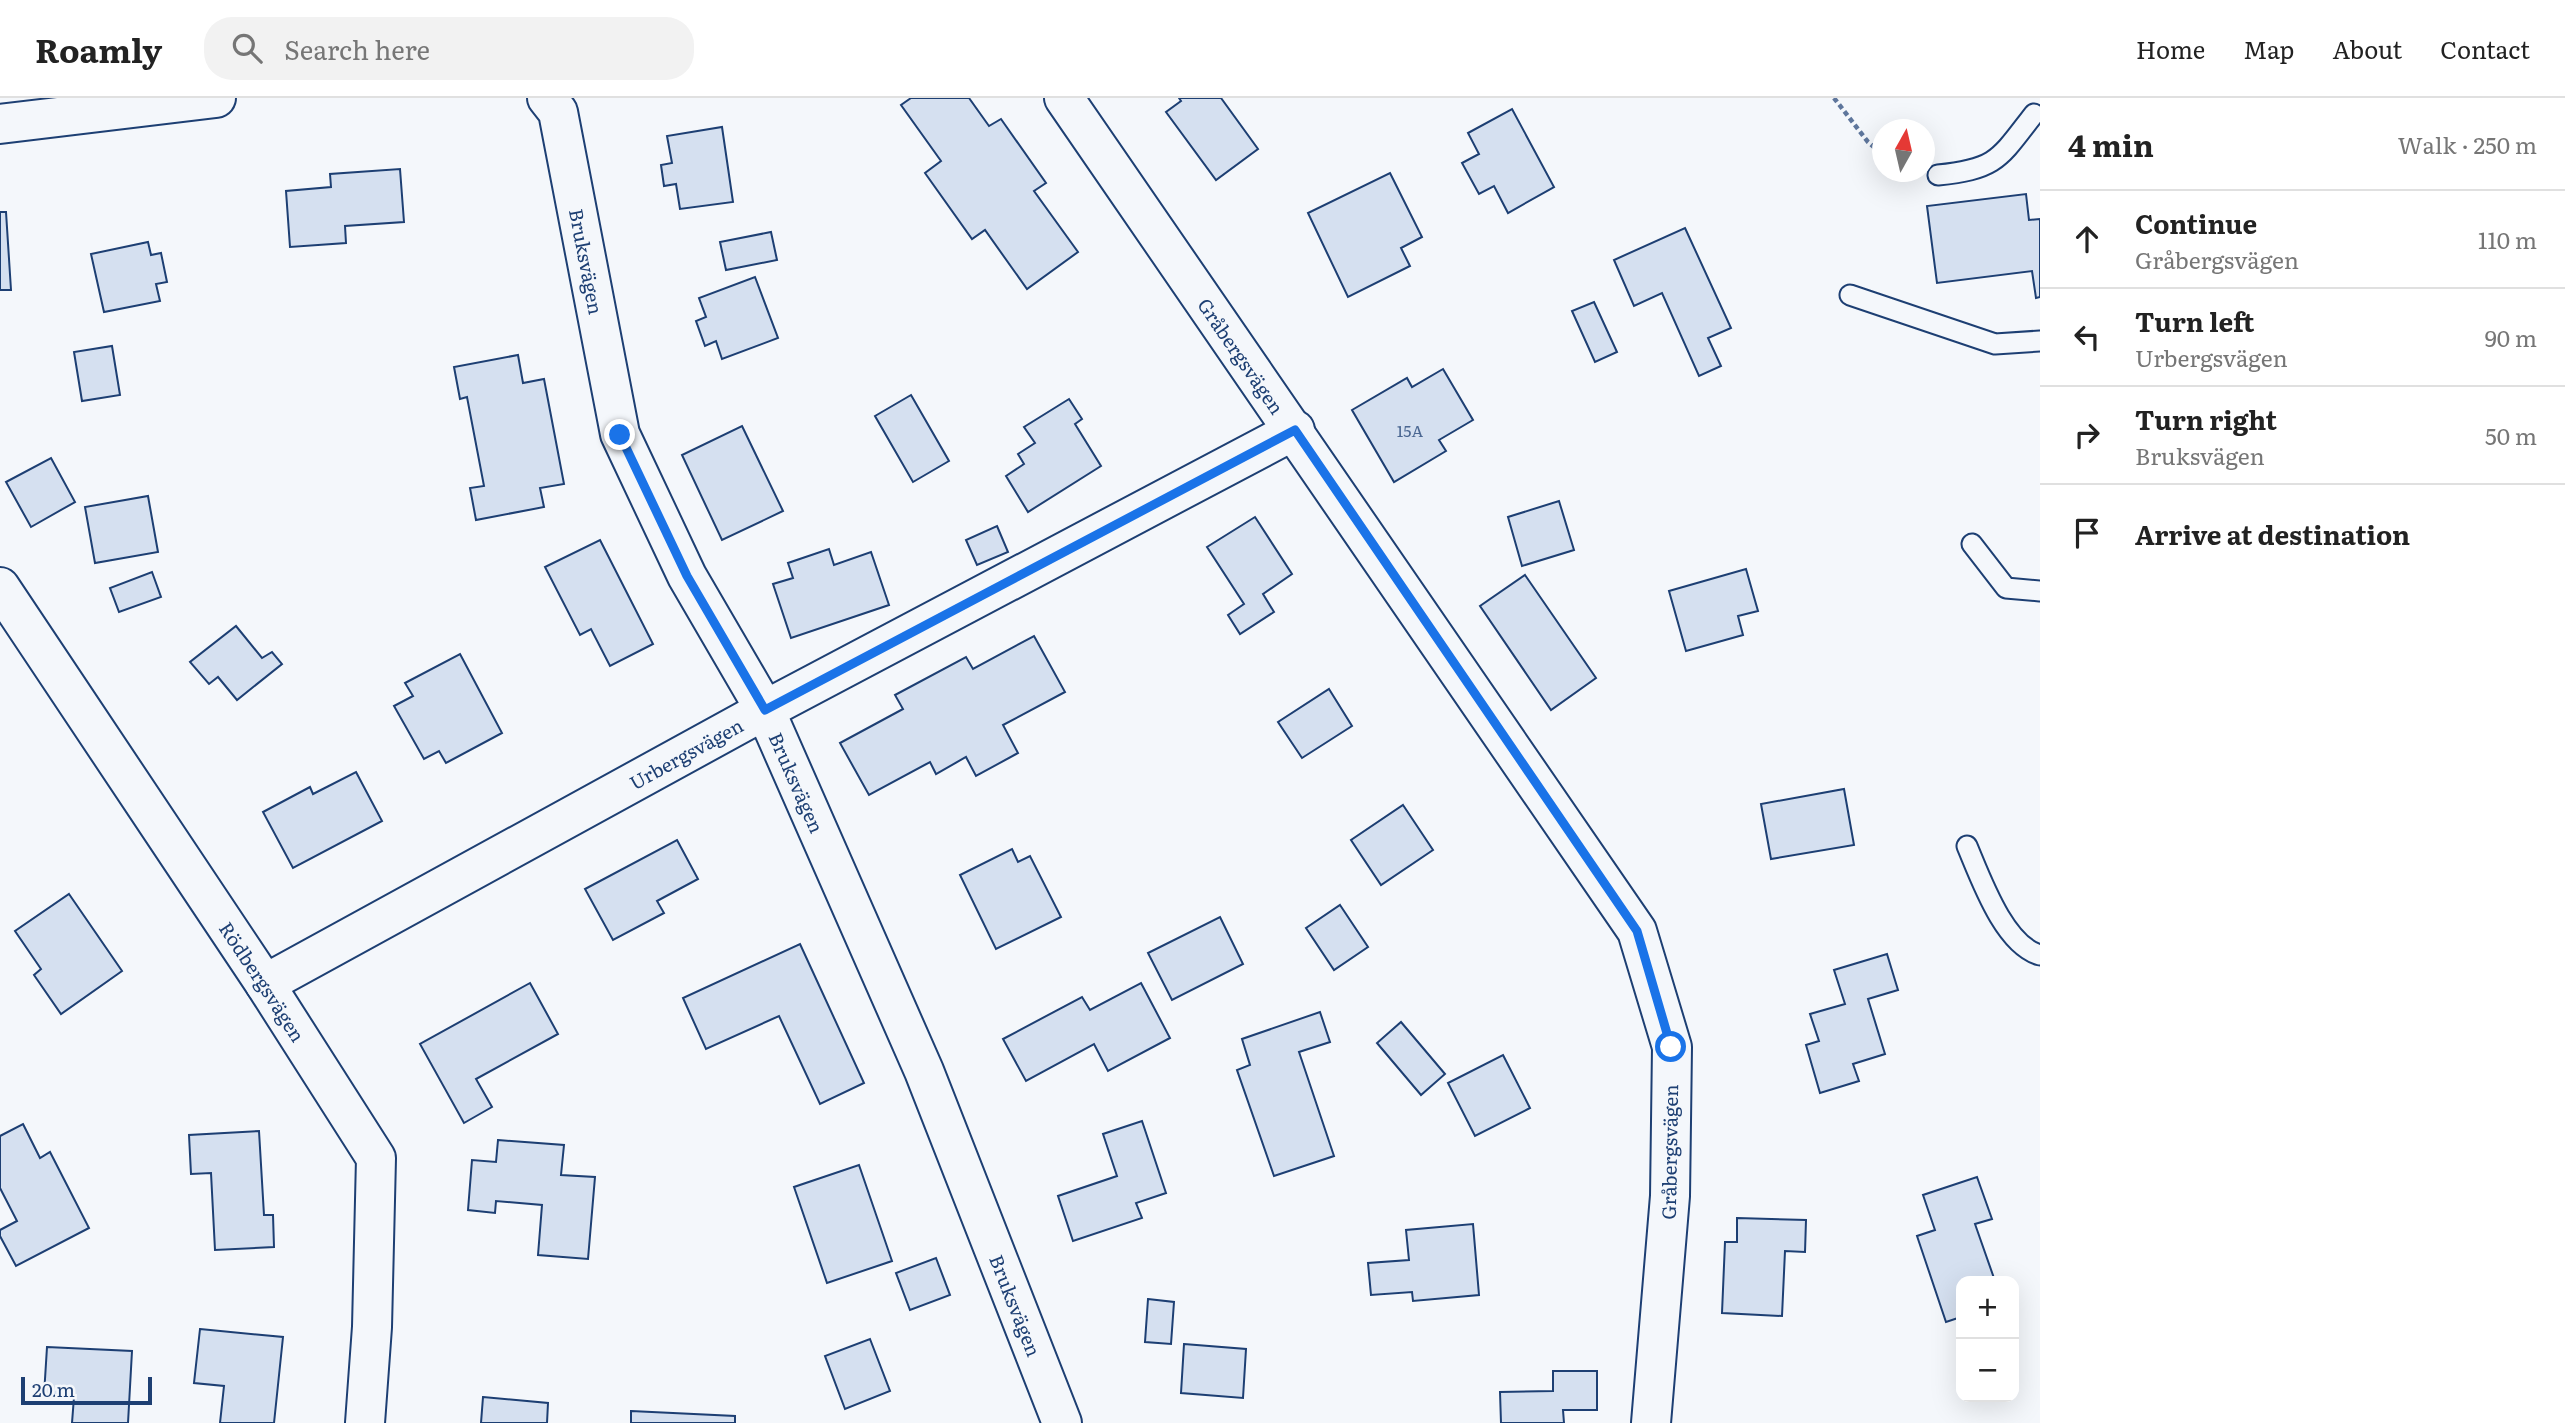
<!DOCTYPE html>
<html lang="en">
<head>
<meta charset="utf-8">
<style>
	:root { --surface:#fff; --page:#f2f2f2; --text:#222; --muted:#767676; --line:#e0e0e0 }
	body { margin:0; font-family:Literata,serif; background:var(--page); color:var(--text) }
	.controls { position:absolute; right:21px; bottom:21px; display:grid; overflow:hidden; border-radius:14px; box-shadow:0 7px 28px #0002 }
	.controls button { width:63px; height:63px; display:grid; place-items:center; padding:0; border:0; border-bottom:2px solid var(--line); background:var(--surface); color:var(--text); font:35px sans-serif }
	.compass { position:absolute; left:1872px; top:21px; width:63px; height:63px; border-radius:50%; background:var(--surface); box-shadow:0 7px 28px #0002; rotate:8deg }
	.scale { position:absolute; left:21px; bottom:18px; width:131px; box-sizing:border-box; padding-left:7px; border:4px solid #1d3f73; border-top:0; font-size:19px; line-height:24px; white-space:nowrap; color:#1d3f73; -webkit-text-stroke:5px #f4f7fb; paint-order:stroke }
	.stop { position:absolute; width:21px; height:21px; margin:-16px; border:5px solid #1a73e8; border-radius:50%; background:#fff }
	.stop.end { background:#1a73e8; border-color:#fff; box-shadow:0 2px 7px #0008 }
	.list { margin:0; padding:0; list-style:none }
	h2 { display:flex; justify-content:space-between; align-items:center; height:91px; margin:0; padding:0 28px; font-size:30px }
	h2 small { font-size:23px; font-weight:400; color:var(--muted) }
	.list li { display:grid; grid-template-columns:46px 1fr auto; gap:21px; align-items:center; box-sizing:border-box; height:98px; padding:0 28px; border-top:2px solid var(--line) }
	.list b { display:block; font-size:26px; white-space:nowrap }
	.list p { margin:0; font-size:23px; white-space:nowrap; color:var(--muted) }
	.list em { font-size:23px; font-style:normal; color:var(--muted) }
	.icon { flex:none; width:38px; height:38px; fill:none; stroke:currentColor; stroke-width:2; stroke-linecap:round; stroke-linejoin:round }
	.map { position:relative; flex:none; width:2040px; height:1325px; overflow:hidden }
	header { display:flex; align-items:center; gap:42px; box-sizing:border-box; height:98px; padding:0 35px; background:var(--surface); border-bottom:2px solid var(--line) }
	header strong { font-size:33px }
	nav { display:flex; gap:38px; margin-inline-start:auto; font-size:24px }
	.search { width:490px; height:63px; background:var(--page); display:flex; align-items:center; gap:18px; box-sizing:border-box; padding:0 24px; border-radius:28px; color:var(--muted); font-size:26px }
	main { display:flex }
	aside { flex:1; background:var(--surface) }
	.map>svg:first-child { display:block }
	.building { fill:#d5e0f0; stroke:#1d3f73; stroke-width:2 }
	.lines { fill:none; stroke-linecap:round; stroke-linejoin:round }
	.service-casing { stroke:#1d3f73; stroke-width:23 }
	.minor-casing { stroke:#1d3f73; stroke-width:42 }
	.path { stroke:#5e769c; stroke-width:4.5; stroke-dasharray:5 3.5; stroke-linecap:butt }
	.service { stroke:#f4f7fb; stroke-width:19 }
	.minor { stroke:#f4f7fb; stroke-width:38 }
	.route { stroke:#1a73e8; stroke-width:9 }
	.labels { text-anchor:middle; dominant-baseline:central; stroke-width:5; stroke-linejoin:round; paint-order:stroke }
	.number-label { font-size:16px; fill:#4b6792 }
	.street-label { font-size:19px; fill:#1d3f73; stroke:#f4f7fb }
</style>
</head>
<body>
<header>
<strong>Roamly</strong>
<div class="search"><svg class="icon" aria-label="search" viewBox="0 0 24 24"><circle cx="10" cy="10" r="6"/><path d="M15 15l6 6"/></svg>Search here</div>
<nav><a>Home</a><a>Map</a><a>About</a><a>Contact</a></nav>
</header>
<main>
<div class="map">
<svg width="2040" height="1325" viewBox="0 0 2040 1325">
	<rect width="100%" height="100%" fill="#f4f7fb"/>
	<g class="building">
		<path d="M 911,0 L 969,0 L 989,28 L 1001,21 L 1046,85 L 1034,93 L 1078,154 L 1027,191 L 985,132 L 972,141 L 925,75 L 941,63 L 901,7 Z"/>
		<path d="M 1179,0 L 1221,0 L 1258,51 L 1216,82 L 1166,14 L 1181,3 Z"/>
		<path d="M 1512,11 L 1554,89 L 1508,115 L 1494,88 L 1479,96 L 1462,65 L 1479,56 L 1468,35 Z"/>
		<path d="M 722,29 L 733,104 L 680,111 L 676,86 L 664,88 L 661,67 L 672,65 L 667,38 Z"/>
		<path d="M 400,71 L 404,124 L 345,128 L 346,145 L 290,149 L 286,93 L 331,89 L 330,76 Z"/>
		<path d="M 1390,75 L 1422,139 L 1401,150 L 1410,168 L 1348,199 L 1308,115 Z"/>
		<path d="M 2026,96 L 2029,122 L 2040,121 L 2040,199 L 2036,200 L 2032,173 L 1937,185 L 1927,108 Z"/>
		<path d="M 0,114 L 6,114 L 11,192 L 0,192 Z"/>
		<path d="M 1685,130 L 1731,230 L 1708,240 L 1721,268 L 1699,278 L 1662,195 L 1634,208 L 1614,162 Z"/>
		<path d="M 771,134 L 777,162 L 726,172 L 720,144 Z"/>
		<path d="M 148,144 L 151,157 L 161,155 L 167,184 L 156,186 L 160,203 L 104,214 L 91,156 Z"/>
		<path d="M 755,179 L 778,240 L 722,261 L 716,243 L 705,248 L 696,223 L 706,219 L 699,200 Z"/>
		<path d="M 1594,204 L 1617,254 L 1595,264 L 1572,213 Z"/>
		<path d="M 112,248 L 120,297 L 82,303 L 74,254 Z"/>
		<path d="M 518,257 L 523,285 L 544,281 L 564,386 L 540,390 L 544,409 L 476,422 L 470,390 L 484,388 L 467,299 L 460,301 L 454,269 Z"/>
		<path d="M 1443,271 L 1473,322 L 1439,342 L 1446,353 L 1394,384 L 1352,312 L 1407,280 L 1412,289 Z"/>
		<path d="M 911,297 L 949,363 L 913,384 L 875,318 Z"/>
		<path d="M 1069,301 L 1082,321 L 1075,326 L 1101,368 L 1028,414 L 1006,378 L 1024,366 L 1018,356 L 1035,345 L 1024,329 Z"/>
		<path d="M 742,328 L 783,413 L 722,442 L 682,357 Z"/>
		<path d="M 51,360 L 75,404 L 31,429 L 6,384 Z"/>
		<path d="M 148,398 L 158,454 L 95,465 L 85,409 Z"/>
		<path d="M 1559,403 L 1574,452 L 1522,468 L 1508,419 Z"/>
		<path d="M 1255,419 L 1292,476 L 1263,496 L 1274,514 L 1240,536 L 1228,517 L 1244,506 L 1207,449 Z"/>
		<path d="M 997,428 L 1008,454 L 977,467 L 966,442 Z"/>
		<path d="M 600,442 L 653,546 L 610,568 L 591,531 L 580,537 L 545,469 Z"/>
		<path d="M 829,451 L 834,467 L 871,454 L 889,507 L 791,540 L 773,486 L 793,480 L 788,465 Z"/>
		<path d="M 1746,471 L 1758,513 L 1738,518 L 1743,537 L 1686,553 L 1669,493 Z"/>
		<path d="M 152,474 L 161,499 L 119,514 L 110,490 Z"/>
		<path d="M 1525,477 L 1596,580 L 1551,612 L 1480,508 Z"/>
		<path d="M 236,528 L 262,560 L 272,554 L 282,566 L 237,602 L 218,579 L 209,586 L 190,564 Z"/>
		<path d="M 1034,538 L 1065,594 L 1003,627 L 1018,655 L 976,678 L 966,659 L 936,676 L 930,664 L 869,697 L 840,645 L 903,611 L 895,597 L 966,559 L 973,571 Z"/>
		<path d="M 460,556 L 502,635 L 446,665 L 439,653 L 424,661 L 394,608 L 413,598 L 405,585 Z"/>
		<path d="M 1329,591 L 1352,628 L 1302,660 L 1278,624 Z"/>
		<path d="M 356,674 L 382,723 L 293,770 L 263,714 L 310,689 L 313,696 Z"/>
		<path d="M 1844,691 L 1854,747 L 1771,761 L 1761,706 Z"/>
		<path d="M 1403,707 L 1433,752 L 1381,787 L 1351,742 Z"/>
		<path d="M 677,742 L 698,781 L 657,803 L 664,815 L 613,842 L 585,791 Z"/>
		<path d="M 1012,751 L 1018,764 L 1030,758 L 1061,819 L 996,851 L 960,777 Z"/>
		<path d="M 69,796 L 122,873 L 61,916 L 34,877 L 41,871 L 15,833 Z"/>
		<path d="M 1340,807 L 1368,849 L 1334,872 L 1306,830 Z"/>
		<path d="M 1220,819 L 1243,866 L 1172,902 L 1148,855 Z"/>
		<path d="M 800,846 L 864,985 L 820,1006 L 779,918 L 706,951 L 683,900 Z"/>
		<path d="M 1887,856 L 1898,892 L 1868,901 L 1885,956 L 1853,966 L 1859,983 L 1820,995 L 1806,947 L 1819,943 L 1810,916 L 1845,906 L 1834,872 Z"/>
		<path d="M 530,885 L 558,936 L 476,981 L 492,1009 L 464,1025 L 420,946 Z"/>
		<path d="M 1141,885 L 1170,940 L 1108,973 L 1094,946 L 1026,983 L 1003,941 L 1082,899 L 1090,912 Z"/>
		<path d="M 1320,914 L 1330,944 L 1299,954 L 1334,1058 L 1274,1078 L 1237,972 L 1250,967 L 1242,941 Z"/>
		<path d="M 1401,924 L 1445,976 L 1421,997 L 1377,945 Z"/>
		<path d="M 1503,957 L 1530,1010 L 1475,1038 L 1448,985 Z"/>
		<path d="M 1142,1023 L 1166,1095 L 1136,1105 L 1142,1120 L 1073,1143 L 1058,1098 L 1117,1078 L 1103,1036 Z"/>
		<path d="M 23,1026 L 40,1060 L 50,1054 L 89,1130 L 16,1168 L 0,1138 L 0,1132 L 17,1123 L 0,1090 L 0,1038 Z"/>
		<path d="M 259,1033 L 264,1117 L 273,1117 L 274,1149 L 215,1152 L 211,1075 L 191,1076 L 189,1037 Z"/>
		<path d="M 498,1042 L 564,1047 L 561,1077 L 595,1079 L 588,1161 L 538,1157 L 542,1107 L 496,1103 L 495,1115 L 468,1112 L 472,1062 L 496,1064 Z"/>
		<path d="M 859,1067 L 892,1163 L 827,1185 L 794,1089 Z"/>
		<path d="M 1977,1079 L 1992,1121 L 1975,1126 L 1995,1183 L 1961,1183 L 1961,1219 L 1946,1224 L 1917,1138 L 1935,1132 L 1923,1097 Z"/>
		<path d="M 1737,1120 L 1806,1122 L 1805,1154 L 1785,1153 L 1782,1218 L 1722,1215 L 1725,1144 L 1737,1144 Z"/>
		<path d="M 1473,1126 L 1479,1197 L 1413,1203 L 1412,1194 L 1371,1197 L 1368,1165 L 1409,1162 L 1406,1132 Z"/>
		<path d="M 936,1160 L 950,1197 L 910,1212 L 896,1175 Z"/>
		<path d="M 1148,1201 L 1174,1204 L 1171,1246 L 1145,1244 Z"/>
		<path d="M 200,1231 L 283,1239 L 274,1325 L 220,1325 L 224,1288 L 194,1285 Z"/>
		<path d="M 870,1241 L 890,1293 L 845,1311 L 825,1258 Z"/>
		<path d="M 1184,1246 L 1246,1251 L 1243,1300 L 1181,1295 Z"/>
		<path d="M 47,1249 L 132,1253 L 128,1325 L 72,1325 L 74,1299 L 44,1297 Z"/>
		<path d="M 1553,1273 L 1597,1273 L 1597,1312 L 1563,1312 L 1564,1325 L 1501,1325 L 1500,1294 L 1553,1293 Z"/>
		<path d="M 483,1299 L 548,1305 L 547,1325 L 481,1325 Z"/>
		<path d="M 631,1313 L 735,1318 L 735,1325 L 631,1325 Z"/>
	</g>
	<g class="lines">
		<defs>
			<g id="service">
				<path d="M 1938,77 C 1997,71 1999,61 2034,16"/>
				<path d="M 1850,197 L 1995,246 L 2040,243"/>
				<path d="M 1972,446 L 2006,490 L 2040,493"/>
				<path d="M 1967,748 C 1981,781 2004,847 2040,857"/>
			</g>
			<g id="minor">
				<path id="s1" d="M 547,0 L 558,14 L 620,336 L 687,478 L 765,612 L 924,973 L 1062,1325"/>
				<path id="s2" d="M 1064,0 L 1637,833 L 1672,949 L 1670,1098 L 1651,1325"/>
				<path d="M 0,26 L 216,0"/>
				<path id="s3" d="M 0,489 L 265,886 L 376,1060 L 372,1229 L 365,1325"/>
				<path id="s4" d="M 265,886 L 765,612 L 1295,332"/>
			</g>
		</defs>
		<use href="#service" class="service-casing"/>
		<use href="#minor" class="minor-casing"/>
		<path class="path" d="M 1834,0 L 1868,44 L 1882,56"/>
		<use href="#service" class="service"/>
		<use href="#minor" class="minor"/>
	</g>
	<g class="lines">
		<path class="route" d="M 620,337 L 687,478 L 765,612 L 1295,332 L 1637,833 L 1671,949"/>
	</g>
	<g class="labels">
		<g class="number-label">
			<text x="1410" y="332">15A</text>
		</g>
		<g class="street-label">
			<text stroke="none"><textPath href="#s1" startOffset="170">Bruksvägen</textPath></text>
			<text stroke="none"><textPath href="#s2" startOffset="313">Gråbergsvägen</textPath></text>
			<text stroke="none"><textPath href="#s4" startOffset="480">Urbergsvägen</textPath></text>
			<text stroke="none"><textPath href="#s1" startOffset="737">Bruksvägen</textPath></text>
			<text stroke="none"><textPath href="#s3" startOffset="474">Rödbergsvägen</textPath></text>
			<text transform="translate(1669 1054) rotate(-89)">Gråbergsvägen</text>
			<text stroke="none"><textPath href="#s1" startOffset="1304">Bruksvägen</textPath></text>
		</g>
	</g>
</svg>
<div class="controls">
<button>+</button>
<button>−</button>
</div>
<svg class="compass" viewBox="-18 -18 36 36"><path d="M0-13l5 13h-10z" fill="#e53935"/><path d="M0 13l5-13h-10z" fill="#767676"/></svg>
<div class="scale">20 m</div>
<div class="stop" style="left:1671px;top:949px"></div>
<div class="stop end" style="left:620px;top:337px"></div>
</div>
<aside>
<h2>4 min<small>Walk · 250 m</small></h2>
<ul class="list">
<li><svg class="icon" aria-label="ahead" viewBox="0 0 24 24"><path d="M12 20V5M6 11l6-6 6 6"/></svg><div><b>Continue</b><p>Gråbergsvägen</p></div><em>110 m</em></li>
<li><svg class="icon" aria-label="left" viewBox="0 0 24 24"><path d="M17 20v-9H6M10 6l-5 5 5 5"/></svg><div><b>Turn left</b><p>Urbergsvägen</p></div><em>90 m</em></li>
<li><svg class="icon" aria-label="right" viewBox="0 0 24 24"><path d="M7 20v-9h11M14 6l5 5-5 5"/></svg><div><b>Turn right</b><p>Bruksvägen</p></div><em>50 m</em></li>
<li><svg class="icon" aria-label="arrive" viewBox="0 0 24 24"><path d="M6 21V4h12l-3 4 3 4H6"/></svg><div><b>Arrive at destination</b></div></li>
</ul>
</aside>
</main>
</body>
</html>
